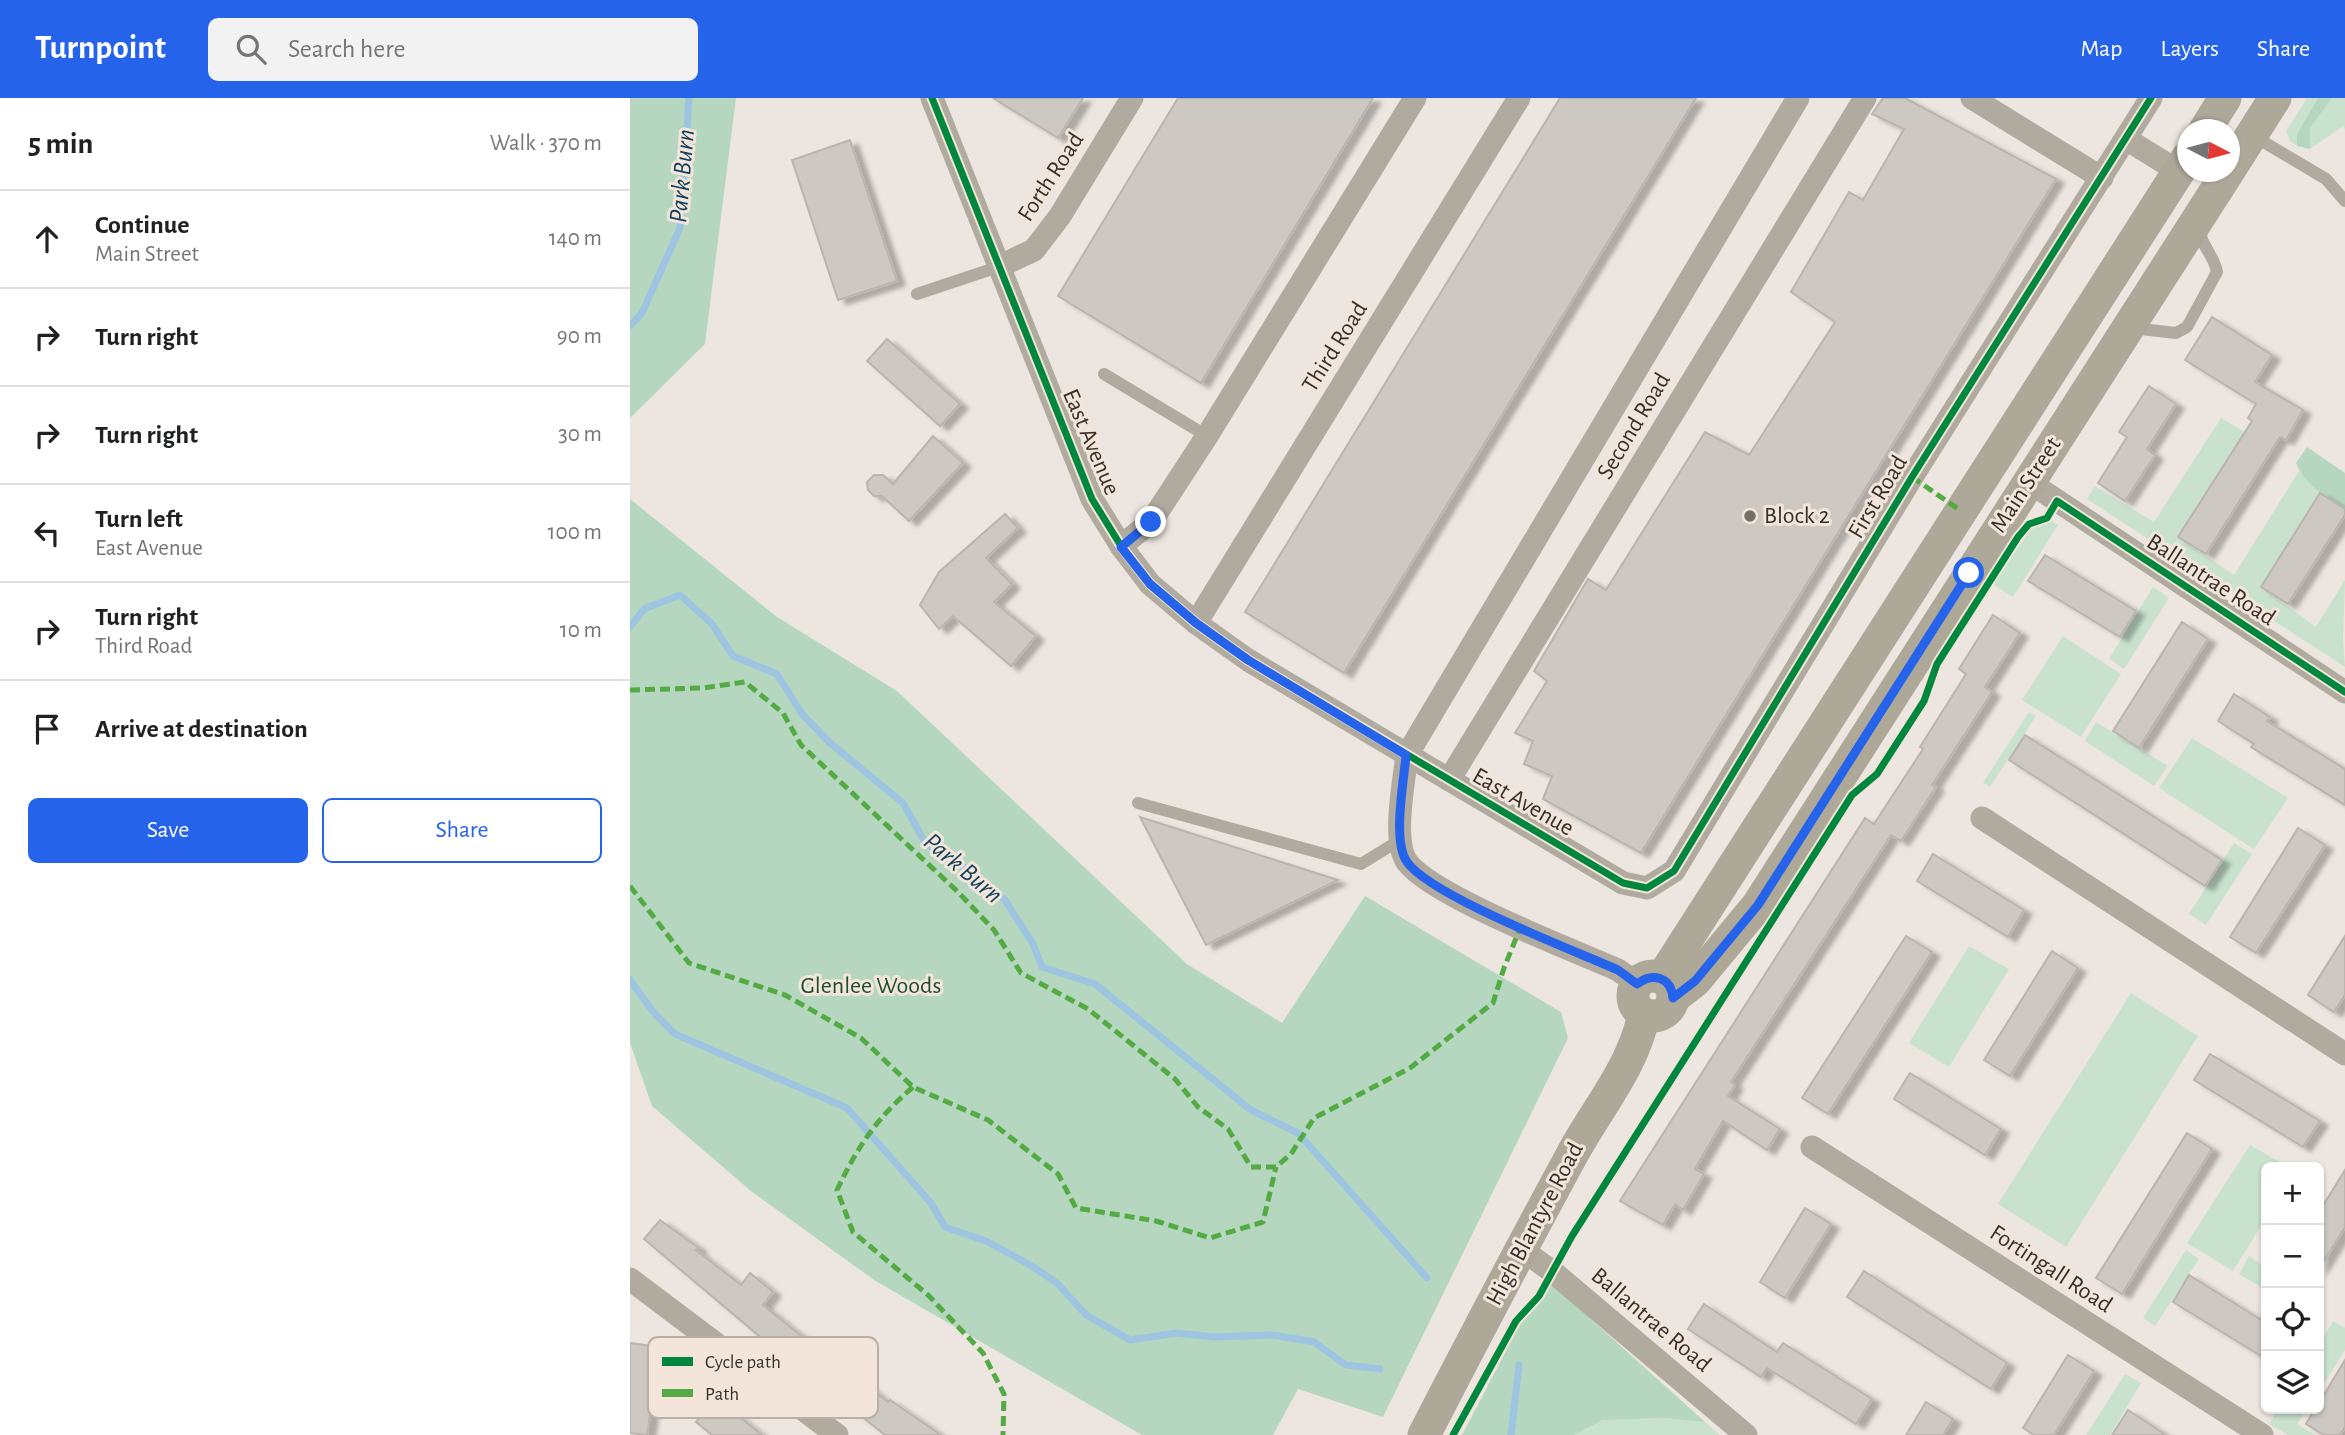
<!DOCTYPE html>
<html lang="en">
<head>
<meta charset="utf-8">
<style>
	:root { --surface:#fff; --page:#f2f2f2; --text:#202124; --muted:#757577; --line:#e0e0e0; --accent:#2563eb }
	body { margin:0; font-family:"Alegreya Sans",sans-serif; background:var(--page); color:var(--text) }
	.controls { position:absolute; right:21px; bottom:21px; display:grid; overflow:hidden; border-radius:10px; box-shadow:0 2px 5px #0004 }
	.controls button { width:63px; height:63px; display:grid; place-items:center; padding:0; border:0; border-bottom:2px solid var(--line); background:var(--surface); color:var(--text); font:35px sans-serif }
	.compass { position:absolute; left:1547px; top:21px; width:63px; height:63px; border-radius:50%; background:var(--surface); box-shadow:0 2px 5px #0004; rotate:96deg }
	.stop { position:absolute; width:21px; height:21px; margin:-16px; border:5px solid #2563eb; border-radius:50%; background:#fff }
	.stop.end { background:#2563eb; border-color:#fff; box-shadow:0 2px 7px #0008 }
	.list { margin:0; padding:0; list-style:none }
	h2 { display:flex; justify-content:space-between; align-items:center; height:91px; margin:0; padding:0 28px; font-size:30px }
	h2 small { font-size:23px; font-weight:400; color:var(--muted) }
	.list li { display:grid; grid-template-columns:46px 1fr auto; gap:21px; align-items:center; box-sizing:border-box; height:98px; padding:0 28px; border-top:2px solid var(--line) }
	.list b { display:block; font-size:26px; white-space:nowrap }
	.list p { margin:0; font-size:23px; white-space:nowrap; color:var(--muted) }
	.list em { font-size:23px; font-style:normal; color:var(--muted) }
	.actions { display:flex; gap:14px; padding:21px 28px }
	.actions a { flex:1; padding:16px 0; border:2px solid var(--accent); border-radius:10px; text-align:center; font-size:24px; color:var(--accent) }
	.actions .main { background:var(--accent); color:#fff }
	.icon { flex:none; width:38px; height:38px; fill:none; stroke:currentColor; stroke-width:2; stroke-linecap:round; stroke-linejoin:round }
	.map { position:relative; flex:none; width:1715px; height:1337px; overflow:hidden }
	header { display:flex; align-items:center; gap:42px; box-sizing:border-box; height:98px; padding:0 35px; background:var(--accent); color:#fff }
	header strong { font-size:33px }
	nav { display:flex; gap:38px; margin-inline-start:auto; font-size:24px }
	.search { width:490px; height:63px; background:var(--page); display:flex; align-items:center; gap:18px; box-sizing:border-box; padding:0 24px; border-radius:10px; color:var(--muted); font-size:26px }
	main { display:flex }
	aside { flex:1; background:var(--surface) }
	.map>svg:first-child { display:block }
	.green { fill:#c8e2ce }
	.forest { fill:#b5d7bf }
	.lines { fill:none; stroke-linecap:round; stroke-linejoin:round }
	.stream { stroke:#9dc4e1; stroke-width:7 }
	.building { fill:#cec8c3; stroke:#bab4b0; stroke-width:2; filter:url(#shadow) }
	.lane { stroke:#b1aa9e; stroke-width:12 }
	.street { stroke:#b1aa9e; stroke-width:23 }
	.secondary { stroke:#aea899; stroke-width:33 }
	.quiet { stroke:#54ab44; stroke-width:5; stroke-dasharray:10 5; stroke-linecap:butt }
	.cycleway-casing { stroke:#f3e5da; stroke-width:11 }
	.cycleway { stroke:#00873e; stroke-width:7 }
	.route { stroke:#2563eb; stroke-width:9 }
	.poi-dot { fill:#75706a; stroke:#f3e5da; stroke-width:2.5 }
	.labels { text-anchor:middle; dominant-baseline:central; stroke-width:6; stroke-linejoin:round; paint-order:stroke }
	.street-label { font-size:24px; fill:#35302b; stroke:#f3e5da }
	.poi-label { font-size:24px; fill:#35302b; stroke:#f3e5da; text-anchor:start }
	.park-label { font-size:24px; fill:#1a4e34; stroke:#f3e5da }
	.water-label { font-size:26px; font-style:italic; fill:#13405e; stroke:#f3e5da }
	.key { fill:#f3e5da; stroke:#baafa6; stroke-width:2 }
	.key-label { font-size:19px; fill:#35302b }
</style>
</head>
<body>
<header>
<strong>Turnpoint</strong>
<div class="search"><svg class="icon" aria-label="search" viewBox="0 0 24 24"><circle cx="10" cy="10" r="6"/><path d="M15 15l6 6"/></svg>Search here</div>
<nav><a>Map</a><a>Layers</a><a>Share</a></nav>
</header>
<main>
<aside>
<h2>5 min<small>Walk · 370 m</small></h2>
<ul class="list">
<li><svg class="icon" aria-label="ahead" viewBox="0 0 24 24"><path d="M12 20V5M6 11l6-6 6 6"/></svg><div><b>Continue</b><p>Main Street</p></div><em>140 m</em></li>
<li><svg class="icon" aria-label="right" viewBox="0 0 24 24"><path d="M7 20v-9h11M14 6l5 5-5 5"/></svg><div><b>Turn right</b></div><em>90 m</em></li>
<li><svg class="icon" aria-label="right" viewBox="0 0 24 24"><path d="M7 20v-9h11M14 6l5 5-5 5"/></svg><div><b>Turn right</b></div><em>30 m</em></li>
<li><svg class="icon" aria-label="left" viewBox="0 0 24 24"><path d="M17 20v-9H6M10 6l-5 5 5 5"/></svg><div><b>Turn left</b><p>East Avenue</p></div><em>100 m</em></li>
<li><svg class="icon" aria-label="right" viewBox="0 0 24 24"><path d="M7 20v-9h11M14 6l5 5-5 5"/></svg><div><b>Turn right</b><p>Third Road</p></div><em>10 m</em></li>
<li><svg class="icon" aria-label="arrive" viewBox="0 0 24 24"><path d="M6 21V4h12l-3 4 3 4H6"/></svg><div><b>Arrive at destination</b></div></li>
</ul>
<div class="actions"><a class="main">Save</a><a>Share</a></div>
</aside>
<div class="map">
<svg width="1715" height="1337" viewBox="0 0 1715 1337">
	<defs>
		<filter id="shadow"><feDropShadow dx="8" dy="4.5" stdDeviation="2" flood-color="#0004"/></filter>
	</defs>
	<rect width="100%" height="100%" fill="#ede6e0"/>
	<g class="green">
		<path d="M 1677,0 L 1688,0 L 1667,36 L 1667,48 L 1660,43 L 1656,33 Z"/>
		<path d="M 1702,0 L 1715,0 L 1715,31 L 1713,28 L 1680,51 L 1680,30 Z"/>
		<path d="M 1591,320 L 1615,334 L 1548,439 L 1604,477 L 1669,373 L 1690,395 L 1631,489 L 1686,529 L 1715,482 L 1713,543 L 1715,569 L 1457,401 L 1465,388 L 1524,424 Z"/>
		<path d="M 1412,416 L 1428,427 L 1383,499 L 1362,486 Z"/>
		<path d="M 1523,489 L 1539,500 L 1494,571 L 1479,561 Z"/>
		<path d="M 1433,538 L 1491,576 L 1451,639 L 1392,602 Z"/>
		<path d="M 1399,614 L 1406,618 L 1360,689 L 1353,685 Z"/>
		<path d="M 1466,624 L 1538,668 L 1524,688 L 1455,643 Z"/>
		<path d="M 1562,640 L 1658,700 L 1624,751 L 1529,690 Z"/>
		<path d="M 1604,745 L 1622,756 L 1576,827 L 1559,816 Z"/>
		<path d="M 1339,848 L 1379,871 L 1319,969 L 1279,945 Z"/>
		<path d="M 1501,895 L 1568,938 L 1436,1149 L 1368,1106 Z"/>
		<path d="M 1620,1047 L 1659,1069 L 1636,1069 L 1636,1120 L 1603,1173 L 1557,1145 Z"/>
		<path d="M 1556,1152 L 1569,1161 L 1525,1228 L 1513,1220 Z"/>
		<path d="M 1619,1158 L 1636,1170 L 1636,1192 L 1609,1176 Z"/>
		<path d="M 1703,1223 L 1715,1230 L 1715,1252 L 1691,1290 L 1689,1247 Z"/>
		<path d="M 1495,1276 L 1511,1285 L 1480,1337 L 1456,1337 Z"/>
		<path d="M 1649,1311 L 1677,1311 L 1667,1326 L 1685,1337 L 1658,1337 L 1639,1326 Z"/>
		<path d="M 1034,1320 L 1075,1324 L 1090,1337 L 944,1337 L 973,1322 Z"/>
	</g>
	<g class="forest">
		<path d="M 0,0 L 106,0 L 75,246 L 0,320 Z"/>
		<path d="M 1688,0 L 1702,0 L 1680,30 L 1680,51 L 1667,48 L 1667,36 Z"/>
		<path d="M 1677,349 L 1715,375 L 1715,411 C 1697,400 1674,386 1666,365 Z"/>
		<path d="M 0,401 L 147,519 L 267,593 L 557,866 L 652,925 L 735,798 L 931,914 L 938,940 L 753,1319 L 668,1291 L 643,1337 L 512,1337 L 244,1182 L 121,1093 L 22,1008 L 0,945 Z"/>
		<path d="M 922,1186 L 1075,1324 L 1034,1320 L 973,1322 L 944,1337 L 832,1337 L 910,1188 Z"/>
	</g>
	<g class="lines">
		<g class="stream">
			<path d="M 0,228 L 12,215 L 50,130 L 59,0"/>
			<path d="M 0,529 L 14,511 L 50,497 L 82,526 L 103,558 L 147,576 L 172,616 L 200,645 L 273,705 L 296,746 L 332,768 L 375,802 L 403,846 L 412,869 L 465,886 L 621,1012 L 668,1035 L 797,1180"/>
			<path d="M 0,882 L 25,916 L 45,936 L 217,1010 L 301,1105 L 315,1129 L 356,1143 L 402,1168 L 427,1185 L 456,1217 L 500,1242 L 547,1235 L 584,1239 L 643,1237 L 684,1244 L 716,1267 L 750,1271"/>
			<path d="M 881,1337 L 889,1267"/>
		</g>
	</g>
	<g class="building">
		<path d="M 363,0 L 453,0 L 428,40 Z"/>
		<path d="M 548,0 L 743,0 L 571,285 L 428,198 Z"/>
		<path d="M 930,0 L 1066,0 L 714,575 L 615,514 Z"/>
		<path d="M 1253,0 L 1275,0 L 1426,81 L 1011,755 L 913,701 L 922,678 L 894,666 L 903,643 L 885,635 L 917,583 L 904,573 L 958,481 L 976,492 L 1075,334 L 1119,357 L 1205,224 L 1161,194 L 1219,94 L 1233,102 L 1274,31 L 1242,16 Z"/>
		<path d="M 220,42 L 267,183 L 208,202 L 162,62 Z"/>
		<path d="M 1582,219 L 1642,257 L 1625,284 L 1673,312 L 1656,342 L 1650,339 L 1576,456 L 1548,439 L 1622,323 L 1618,320 L 1626,306 L 1555,262 Z"/>
		<path d="M 257,241 L 330,306 L 310,328 L 237,263 Z"/>
		<path d="M 1519,288 L 1546,306 L 1517,351 L 1525,357 L 1495,403 L 1468,385 L 1497,339 L 1489,334 Z"/>
		<path d="M 303,338 L 333,365 L 279,423 L 252,398 L 244,398 L 238,392 L 237,384 L 244,377 L 253,377 L 263,386 Z"/>
		<path d="M 1690,395 L 1715,411 L 1715,417 L 1658,506 L 1631,489 Z"/>
		<path d="M 375,416 L 388,430 L 356,460 L 382,486 L 364,504 L 406,538 L 381,568 L 323,518 L 309,531 L 290,507 L 309,474 Z"/>
		<path d="M 1415,457 L 1506,513 L 1490,539 L 1398,483 Z"/>
		<path d="M 1363,517 L 1390,535 L 1355,589 L 1362,594 L 1302,687 L 1306,689 L 1271,743 L 1261,737 L 1101,984 L 1105,987 L 1098,998 L 1150,1031 L 1137,1052 L 1093,1023 L 1065,1071 L 1074,1076 L 1053,1112 L 1045,1106 L 1033,1127 L 990,1103 L 1235,720 L 1244,726 L 1293,651 L 1290,649 L 1336,576 L 1329,571 Z"/>
		<path d="M 1552,524 L 1578,541 L 1509,650 L 1483,633 Z"/>
		<path d="M 1604,596 L 1640,619 L 1637,623 L 1715,671 L 1715,707 L 1621,649 L 1624,646 L 1588,623 Z"/>
		<path d="M 1395,637 L 1592,762 L 1575,788 L 1379,662 Z"/>
		<path d="M 510,719 L 708,782 L 576,847 Z"/>
		<path d="M 1668,730 L 1695,747 L 1626,855 L 1600,839 Z"/>
		<path d="M 1303,756 L 1394,812 L 1378,839 L 1287,783 Z"/>
		<path d="M 1276,838 L 1302,854 L 1198,1016 L 1172,1000 Z"/>
		<path d="M 1715,838 L 1715,897 L 1704,914 L 1678,897 Z"/>
		<path d="M 1422,853 L 1448,870 L 1380,978 L 1354,962 Z"/>
		<path d="M 1580,956 L 1690,1023 L 1673,1049 L 1564,982 Z"/>
		<path d="M 1280,975 L 1371,1031 L 1355,1057 L 1264,1001 Z"/>
		<path d="M 1557,1035 L 1582,1051 L 1492,1196 L 1466,1180 Z"/>
		<path d="M 1715,1072 L 1715,1129 L 1689,1171 L 1689,1114 Z"/>
		<path d="M 1175,1110 L 1201,1126 L 1155,1200 L 1130,1184 Z"/>
		<path d="M 30,1122 L 69,1150 L 66,1152 L 111,1187 L 120,1175 L 143,1194 L 133,1207 L 211,1270 L 213,1268 L 258,1304 L 260,1302 L 311,1337 L 255,1337 L 175,1273 L 173,1275 L 14,1141 Z"/>
		<path d="M 1234,1173 L 1377,1265 L 1361,1291 L 1217,1199 Z"/>
		<path d="M 1559,1177 L 1636,1225 L 1636,1261 L 1543,1204 Z"/>
		<path d="M 1074,1206 L 1147,1254 L 1153,1245 L 1242,1301 L 1226,1326 L 1137,1270 L 1131,1279 L 1058,1231 Z"/>
		<path d="M 0,1245 L 30,1249 L 17,1337 L 0,1335 Z"/>
		<path d="M 1438,1257 L 1464,1273 L 1424,1337 L 1404,1337 L 1393,1330 Z"/>
		<path d="M 1715,1262 L 1715,1329 L 1710,1337 L 1694,1337 L 1676,1326 L 1685,1311 L 1689,1311 L 1689,1305 Z"/>
		<path d="M 85,1300 L 103,1314 L 132,1337 L 82,1337 L 66,1324 Z"/>
		<path d="M 1296,1304 L 1323,1321 L 1313,1337 L 1276,1337 Z"/>
		<path d="M 1498,1312 L 1536,1337 L 1482,1337 Z"/>
	</g>
	<g class="lines">
		<g class="lane">
			<path d="M 1622,37 L 1696,81 L 1715,103"/>
			<path d="M 287,196 L 368,169"/>
			<path d="M 1502,230 L 1546,235 L 1557,229 L 1587,174 C 1584,156 1569,147 1570,128"/>
			<path d="M 474,276 L 577,338"/>
			<path d="M 508,705 L 731,766 L 770,742"/>
		</g>
		<g class="street">
			<path d="M 302,0 L 462,401 L 491,448 L 520,486 L 566,525 L 618,562 L 993,785 L 1017,790 L 1044,773 L 1282,379 L 1521,0"/>
			<path d="M 1342,0 L 1472,80"/>
			<path d="M 1496,41 L 1548,73"/>
			<path d="M 368,169 L 404,152 L 430,118 L 502,0"/>
			<path d="M 1399,384 L 1715,594"/>
			<path d="M 491,448 L 521,424 L 577,338 L 785,0"/>
			<path d="M 566,525 L 889,0"/>
			<path d="M 819,682 L 1235,0"/>
			<path d="M 1352,720 L 1715,956"/>
			<path d="M 1008,886 L 988,872 C 943,852 802,798 777,764 C 762,743 774,683 777,657 L 1168,0"/>
			<path d="M 1182,1049 L 1632,1337"/>
			<path d="M 891,1151 L 923,1174 L 1116,1337"/>
			<path d="M 0,1181 L 207,1337"/>
		</g>
		<g class="secondary">
			<path d="M 1575,32 L 1595,0"/>
			<path d="M 1600,71 L 1645,0"/>
			<circle cx="1023" cy="898" r="20"/>
			<path d="M 1032,880 L 1558,59"/>
			<path d="M 1043,900 L 1065,883 L 1128,807 L 1598,74"/>
			<path d="M 794,1337 C 843,1242 893,1147 944,1053 C 969,1008 1004,967 1014,916"/>
		</g>
		<g class="quiet">
			<path d="M 1282,379 L 1331,413"/>
			<path d="M 0,592 L 73,590 L 115,584 L 153,615 L 171,647 L 328,794 L 364,832 L 391,875 L 458,911 L 545,981 L 568,1009 L 598,1031 L 621,1069 L 646,1069 L 661,1056 L 684,1020 L 780,970 L 863,905 L 874,870 L 891,828"/>
			<path d="M 0,788 L 59,865 L 155,897 L 231,940 L 283,989 L 358,1022 L 428,1076 L 446,1110 L 526,1123 L 580,1140 L 633,1124 L 646,1069"/>
			<path d="M 283,989 C 246,1021 228,1048 207,1092 L 223,1134 L 298,1197 L 353,1255 L 374,1296 L 373,1337"/>
		</g>
		<defs>
			<g id="cycleway">
				<path d="M 302,0 L 462,401 L 491,448 L 520,486 L 566,525 L 618,562 L 993,785 L 1017,790 L 1044,773 L 1282,379 L 1521,0"/>
				<path d="M 823,1337 L 886,1223 L 909,1198 L 942,1138 L 1222,697 L 1247,676 L 1294,603 L 1307,566 L 1388,439 L 1399,426 L 1417,420 L 1427,403 L 1715,594"/>
			</g>
		</defs>
		<use href="#cycleway" class="cycleway-casing"/>
		<use href="#cycleway" class="cycleway"/>
	</g>
	<g class="lines">
		<path class="route" d="M 521,424 L 491,449 L 520,486 L 566,525 L 618,562 L 776,657 C 774,683 762,743 777,764 C 801,798 943,852 988,872 L 1007,886 C 1023,874 1041,879 1043,900 L 1065,883 L 1128,807 L 1339,475"/>
	</g>
	<circle class="poi-dot" cx="1120" cy="418" r="7"/>
	<g class="labels">
		<g class="street-label">
			<text transform="translate(421 79) rotate(-57)">Forth Road</text>
			<text transform="translate(705 249) rotate(-58)">Third Road</text>
			<text transform="translate(1004 328) rotate(-59)">Second Road</text>
			<text transform="translate(461 344) rotate(67)">East Avenue</text>
			<text transform="translate(1396 387) rotate(-57)">Main Street</text>
			<text transform="translate(1248 399) rotate(-59)">First Road</text>
			<text transform="translate(1581 482) rotate(33)">Ballantrae Road</text>
			<text transform="translate(893 704) rotate(30)">East Avenue</text>
			<text transform="translate(905 1126) rotate(-62)">High Blantyre Road</text>
			<text transform="translate(1421 1171) rotate(33)">Fortingall Road</text>
			<text transform="translate(1021 1222) rotate(40)">Ballantrae Road</text>
		</g>
		<g class="poi-label">
			<text x="1134" y="418">Block 2</text>
		</g>
		<g class="park-label">
			<text x="241" y="888">Glenlee Woods</text>
		</g>
		<g class="water-label">
			<text transform="translate(52 78) rotate(-85)">Park Burn</text>
			<text transform="translate(333 770) rotate(40)">Park Burn</text>
		</g>
	</g>
	<rect x="18" y="1239" width="230" height="81" rx="10" class="key"/>
	<rect x="32" y="1259" width="31" height="9" fill="#00873e"/>
	<rect x="32" y="1291" width="31" height="8" fill="#54ab44"/>
	<g class="key-label">
		<text x="75" y="1270">Cycle path</text>
		<text x="75" y="1302">Path</text>
	</g>
</svg>
<div class="controls">
<button>+</button>
<button>−</button>
<button><svg class="icon" aria-label="locate" viewBox="0 0 24 24"><circle cx="12" cy="12" r="6"/><path d="M12 2v4M12 18v4M2 12h4M18 12h4"/></svg></button>
<button><svg class="icon" aria-label="layers" viewBox="0 0 24 24"><path d="M12 4l9 5-9 5-9-5zM3 14l9 5 9-5"/></svg></button>
</div>
<svg class="compass" viewBox="-18 -18 36 36"><path d="M0-13l5 13h-10z" fill="#e53935"/><path d="M0 13l5-13h-10z" fill="#757577"/></svg>
<div class="stop" style="left:1339px;top:475px"></div>
<div class="stop end" style="left:521px;top:424px"></div>
</div>
</main>
</body>
</html>
